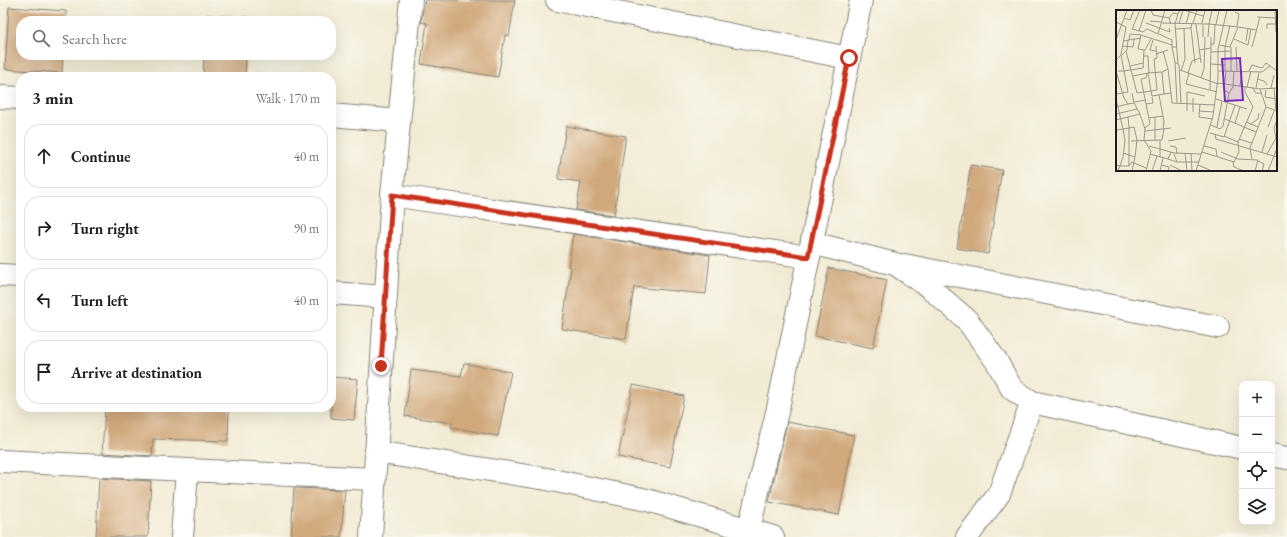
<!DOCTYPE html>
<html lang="en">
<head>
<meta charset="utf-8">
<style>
	:root { --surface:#fff; --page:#f2f2f2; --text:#202124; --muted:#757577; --line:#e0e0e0 }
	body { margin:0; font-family:"EB Garamond",serif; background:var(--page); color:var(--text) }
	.controls { position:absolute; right:12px; bottom:12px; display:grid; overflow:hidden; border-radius:8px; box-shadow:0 4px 16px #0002 }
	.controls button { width:36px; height:36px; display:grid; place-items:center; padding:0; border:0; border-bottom:1px solid var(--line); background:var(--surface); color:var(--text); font:20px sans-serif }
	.stop { position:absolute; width:12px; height:12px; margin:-9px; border:3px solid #c8321e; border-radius:50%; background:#fff }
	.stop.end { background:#c8321e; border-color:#fff; box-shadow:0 1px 4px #0008 }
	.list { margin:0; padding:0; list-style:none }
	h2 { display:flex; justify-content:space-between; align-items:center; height:52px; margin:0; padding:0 16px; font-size:17px }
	h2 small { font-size:13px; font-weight:400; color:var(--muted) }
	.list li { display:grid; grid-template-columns:26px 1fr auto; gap:12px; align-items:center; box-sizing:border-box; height:64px; margin:0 8px 8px; padding:0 8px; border:1px solid var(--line); border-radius:16px }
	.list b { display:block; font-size:15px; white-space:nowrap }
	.list em { font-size:13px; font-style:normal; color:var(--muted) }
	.icon { flex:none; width:22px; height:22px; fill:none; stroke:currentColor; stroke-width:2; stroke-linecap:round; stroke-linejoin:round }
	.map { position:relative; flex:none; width:1287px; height:537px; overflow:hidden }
	.search { position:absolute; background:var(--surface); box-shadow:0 4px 16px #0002; left:16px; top:16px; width:320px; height:44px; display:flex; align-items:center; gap:10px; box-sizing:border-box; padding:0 14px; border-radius:16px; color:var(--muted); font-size:15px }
	.panel { position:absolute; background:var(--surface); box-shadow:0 4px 16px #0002; left:16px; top:72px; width:320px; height:340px; border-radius:16px }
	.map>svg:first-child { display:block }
	.building { fill:#d0a87c }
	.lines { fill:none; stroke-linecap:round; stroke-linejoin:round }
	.street-casing { stroke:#868478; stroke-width:24 }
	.street { stroke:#fff; stroke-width:22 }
	.route { stroke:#c8321e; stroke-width:5 }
	.inset-road { fill:none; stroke:#9c988a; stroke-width:1 }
	.view { fill:#7b2cbf; fill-opacity:0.15; stroke:#7b2cbf; stroke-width:2 }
	.inset-edge { fill:none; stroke:#1c1c1c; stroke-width:2 }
</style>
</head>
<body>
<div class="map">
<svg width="1287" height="537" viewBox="0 0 1287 537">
	<rect width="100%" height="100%" fill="#fbf7ec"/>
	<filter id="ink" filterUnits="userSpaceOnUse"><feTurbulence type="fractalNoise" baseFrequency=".025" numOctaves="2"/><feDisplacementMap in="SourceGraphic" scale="8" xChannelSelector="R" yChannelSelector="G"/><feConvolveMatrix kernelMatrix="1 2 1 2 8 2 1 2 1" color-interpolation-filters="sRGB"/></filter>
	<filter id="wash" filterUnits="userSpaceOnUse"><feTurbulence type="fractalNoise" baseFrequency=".012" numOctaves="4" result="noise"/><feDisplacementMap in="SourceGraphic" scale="16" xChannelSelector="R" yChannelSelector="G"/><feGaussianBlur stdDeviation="0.9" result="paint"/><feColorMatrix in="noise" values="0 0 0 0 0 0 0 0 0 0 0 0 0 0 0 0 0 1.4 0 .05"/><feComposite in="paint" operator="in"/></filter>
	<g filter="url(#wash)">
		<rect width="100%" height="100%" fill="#f1ebd4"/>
		<g id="blocks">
			<g class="building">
				<path d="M 425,0 L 515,0 L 509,36 L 505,35 L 498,77 L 421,64 L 427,23 L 421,22 Z"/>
				<path d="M 9,7 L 66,11 L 66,21 L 21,21 L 21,55 L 63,55 L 62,73 L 5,69 Z"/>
				<path d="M 206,15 L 248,17 L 248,21 L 206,21 Z"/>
				<path d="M 204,55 L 246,55 L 245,77 L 203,77 Z"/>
				<path d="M 566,126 L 626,136 L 614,215 L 576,210 L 581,182 L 558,179 Z"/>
				<path d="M 971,165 L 1002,170 L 988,254 L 957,248 Z"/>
				<path d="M 573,234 L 710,255 L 706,294 L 634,287 L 626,339 L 562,329 L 571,267 L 568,267 Z"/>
				<path d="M 829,268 L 887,280 L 873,348 L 815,336 Z"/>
				<path d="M 464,363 L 511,372 L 498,436 L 451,427 L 452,423 L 405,416 L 411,370 L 461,376 Z"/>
				<path d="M 331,377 L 358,379 L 354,420 L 331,418 Z"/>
				<path d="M 633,385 L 684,396 L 670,467 L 618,457 Z"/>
				<path d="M 105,407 L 229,407 L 228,441 L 153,439 L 152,456 L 102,453 Z"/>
				<path d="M 787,422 L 854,435 L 839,515 L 769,502 Z"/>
				<path d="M 99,478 L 151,481 L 148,537 L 96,537 Z"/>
				<path d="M 294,488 L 345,490 L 341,537 L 291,537 Z"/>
			</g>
		</g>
	</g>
	<g filter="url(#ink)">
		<use href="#blocks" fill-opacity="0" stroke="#868478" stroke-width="1"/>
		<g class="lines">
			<defs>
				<g id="street">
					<path d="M 557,0 L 849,58"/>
					<path d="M 0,97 L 21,98"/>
					<path d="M 331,115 L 399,121"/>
					<path d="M 392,195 L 809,257"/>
					<path d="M 812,243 L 895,264 L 929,287 L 967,320 L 997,362 L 1012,389 L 1032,402 L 1242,448"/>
					<path d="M 904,265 L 1218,327"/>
					<path d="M 0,275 L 21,276"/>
					<path d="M 331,293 L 386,297"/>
					<path d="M 376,452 L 547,479 L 647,500 L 773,537"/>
					<path d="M 1272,455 L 1287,458"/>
					<path d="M 0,461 L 374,479"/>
					<path d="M 182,537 L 187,471"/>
					<path d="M 371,537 L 392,195 L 411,0"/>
					<path d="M 747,537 L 778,408 L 861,0"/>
					<path d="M 967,537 L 999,494 L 1032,402"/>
				</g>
			</defs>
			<use href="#street" class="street-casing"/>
			<use href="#street" class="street"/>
		</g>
	</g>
	<g class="lines" filter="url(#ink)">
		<path class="route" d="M 381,366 L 392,195 L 808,257 L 849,58"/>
	</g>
	<g transform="translate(1116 10)">
		<rect width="161" height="161" fill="#f1ebd4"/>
		<path class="inset-road" d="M 24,0 L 16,19 L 27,22 L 31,19 L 42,24 L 49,0M 35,0 L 37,5 L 53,8 L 55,14M 68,0 L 87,6M 96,0 L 93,14 L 122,17 L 114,37 L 103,35M 159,0 L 160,22M 119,2 L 123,4 L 121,16M 141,7 L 159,8M 8,8 L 14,10 L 18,0M 53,8 L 57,3 L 62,4 L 64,0M 34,11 L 46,12M 0,12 L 10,17 L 5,45M 30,13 L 54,22 L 53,18M 46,13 L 93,14 L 92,27M 77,13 L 81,0M 86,13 L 89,0M 63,14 L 67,0M 70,14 L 74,0M 80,14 L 85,53M 100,14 L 103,1M 122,17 L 141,20M 75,18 L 79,53M 60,19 L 75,18 L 76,13M 151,19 L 151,14 L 160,14M 23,21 L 30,0M 43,24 L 56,30 L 56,37 L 61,37M 87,27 L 87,14M 95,27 L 95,34 L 98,34 L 99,14M 35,29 L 29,40 L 22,39 L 25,25 L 56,35M 118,29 L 132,35 L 135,19M 0,30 L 11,0M 13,30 L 25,28M 37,30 L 34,40 L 40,41M 7,31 L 13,30 L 14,24 L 25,25M 130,31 L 132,18M 6,36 L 17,37 L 18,29M 40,36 L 41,48 L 38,49 L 41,80 L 35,81 L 36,86 L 48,84 L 46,62 L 52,59 L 47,41M 56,37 L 59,52 L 63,55 L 65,93M 115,37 L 115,61M 120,37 L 121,61M 136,37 L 144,7M 83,40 L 95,38 L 95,34M 10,41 L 21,83 L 35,81 L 32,63 L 46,62M 95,42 L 115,41M 40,44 L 52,40M 6,45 L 11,40 L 12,30M 28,46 L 32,46 L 33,63M 0,50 L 5,45 L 8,61 L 27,58 L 28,40M 59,52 L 61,93M 62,54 L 59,14 L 62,4M 95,54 L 109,55M 14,56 L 27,53M 146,58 L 150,53 L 161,61M 64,60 L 102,74M 0,61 L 8,88 L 12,94 L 18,93 L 16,83M 65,61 L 69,49 L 68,19M 103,61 L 146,62 L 154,56M 109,61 L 109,37 L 114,15M 110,61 L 108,80 L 113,83M 133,61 L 136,55 L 146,58M 72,63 L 76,51 L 84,48M 73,63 L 70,74 L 101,82M 17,66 L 32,63M 85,68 L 88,59 L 89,27M 141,69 L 148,71 L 151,75M 102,73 L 144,79 L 150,97 L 161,101M 117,75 L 118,61M 124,76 L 126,61M 131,77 L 135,61M 136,77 L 140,83 L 145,83M 140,78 L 143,62M 155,78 L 158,65M 158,78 L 160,101M 144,79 L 161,78M 94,80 L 95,38M 150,80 L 149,87 L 161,89M 55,83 L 56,93 L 99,95M 0,84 L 12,82 L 8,61 L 2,61M 48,84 L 55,83 L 52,59M 43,85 L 48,112 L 47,119M 0,89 L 7,119 L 1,120M 100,89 L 131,99M 18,92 L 30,90M 18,93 L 24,104M 30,94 L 37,93 L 36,87M 84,94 L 83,107 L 97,109M 0,97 L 12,94M 71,101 L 71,82 L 89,86M 83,101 L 98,102M 77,102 L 77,88M 0,104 L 21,99M 33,108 L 47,106M 109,109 L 140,122M 0,110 L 24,104 L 29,119 L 28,130 L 35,141 L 30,161M 130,112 L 142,117M 119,113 L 124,97M 135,114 L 142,109 L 143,103M 95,115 L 104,119 L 107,116 L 113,83 L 118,75M 101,117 L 106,91M 152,117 L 158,101M 29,118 L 34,114 L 25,69 L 30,68 L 31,63M 29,121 L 55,118M 94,123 L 108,127 L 119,95M 99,124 L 100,129 L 161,147M 108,126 L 122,132M 123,129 L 136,133M 39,130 L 39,107M 15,131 L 46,130 L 48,119M 52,131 L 70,128M 33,136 L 44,139 L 44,130M 54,136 L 60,137 L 61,144M 88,136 L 100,139 L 101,147M 55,142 L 52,149 L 61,152 L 58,144M 86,142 L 118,152 L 123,142 L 122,132 L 137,97 L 129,82 L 129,76M 105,142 L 122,149 L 142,150 L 139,161M 146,142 L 151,125M 7,143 L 13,145 L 13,156M 69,143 L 71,161M 75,143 L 76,161M 34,144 L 52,149M 151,144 L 160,128 L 158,118 L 161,110M 44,147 L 44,139 L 58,143 L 85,144M 136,149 L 134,138 L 150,97M 142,151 L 148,154 L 146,161M 61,152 L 83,152M 117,152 L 118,157 L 128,161M 0,155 L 4,156 L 7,147 L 9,130 L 7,119 L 13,118 L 12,107M 45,155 L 53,157 L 52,161M 54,155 L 66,161M 82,155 L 96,161M 2,161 L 4,156 L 13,156 L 16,152 L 30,158M 16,161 L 19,147 L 13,145 L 13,118 L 18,117 L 21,130 L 19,147M 36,161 L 41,146M 44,161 L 47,148M 80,161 L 97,106 L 102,68 L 102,39 L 111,0M 152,161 L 161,138"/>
		<path class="view" d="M 124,48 L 127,90 L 109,91 L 106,49 Z"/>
		<rect width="161" height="161" class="inset-edge"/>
	</g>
</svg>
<div class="controls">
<button>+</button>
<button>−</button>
<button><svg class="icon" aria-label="locate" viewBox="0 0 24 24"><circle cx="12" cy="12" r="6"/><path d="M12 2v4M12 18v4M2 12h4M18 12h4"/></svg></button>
<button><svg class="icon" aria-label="layers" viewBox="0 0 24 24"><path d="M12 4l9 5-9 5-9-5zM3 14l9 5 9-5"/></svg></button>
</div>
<div class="stop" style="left:849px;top:58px"></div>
<div class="stop end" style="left:381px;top:366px"></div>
<div class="search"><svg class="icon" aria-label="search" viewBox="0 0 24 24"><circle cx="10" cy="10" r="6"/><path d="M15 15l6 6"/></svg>Search here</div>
<section class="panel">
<h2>3 min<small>Walk · 170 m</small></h2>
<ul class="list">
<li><svg class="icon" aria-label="ahead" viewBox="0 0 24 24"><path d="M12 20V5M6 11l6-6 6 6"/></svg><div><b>Continue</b></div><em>40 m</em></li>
<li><svg class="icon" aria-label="right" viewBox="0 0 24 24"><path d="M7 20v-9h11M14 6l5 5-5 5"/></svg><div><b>Turn right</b></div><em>90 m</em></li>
<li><svg class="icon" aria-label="left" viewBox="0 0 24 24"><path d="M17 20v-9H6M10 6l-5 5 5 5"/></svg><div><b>Turn left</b></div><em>40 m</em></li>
<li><svg class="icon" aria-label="arrive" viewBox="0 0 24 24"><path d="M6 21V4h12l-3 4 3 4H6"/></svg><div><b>Arrive at destination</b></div></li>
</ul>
</section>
</div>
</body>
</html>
